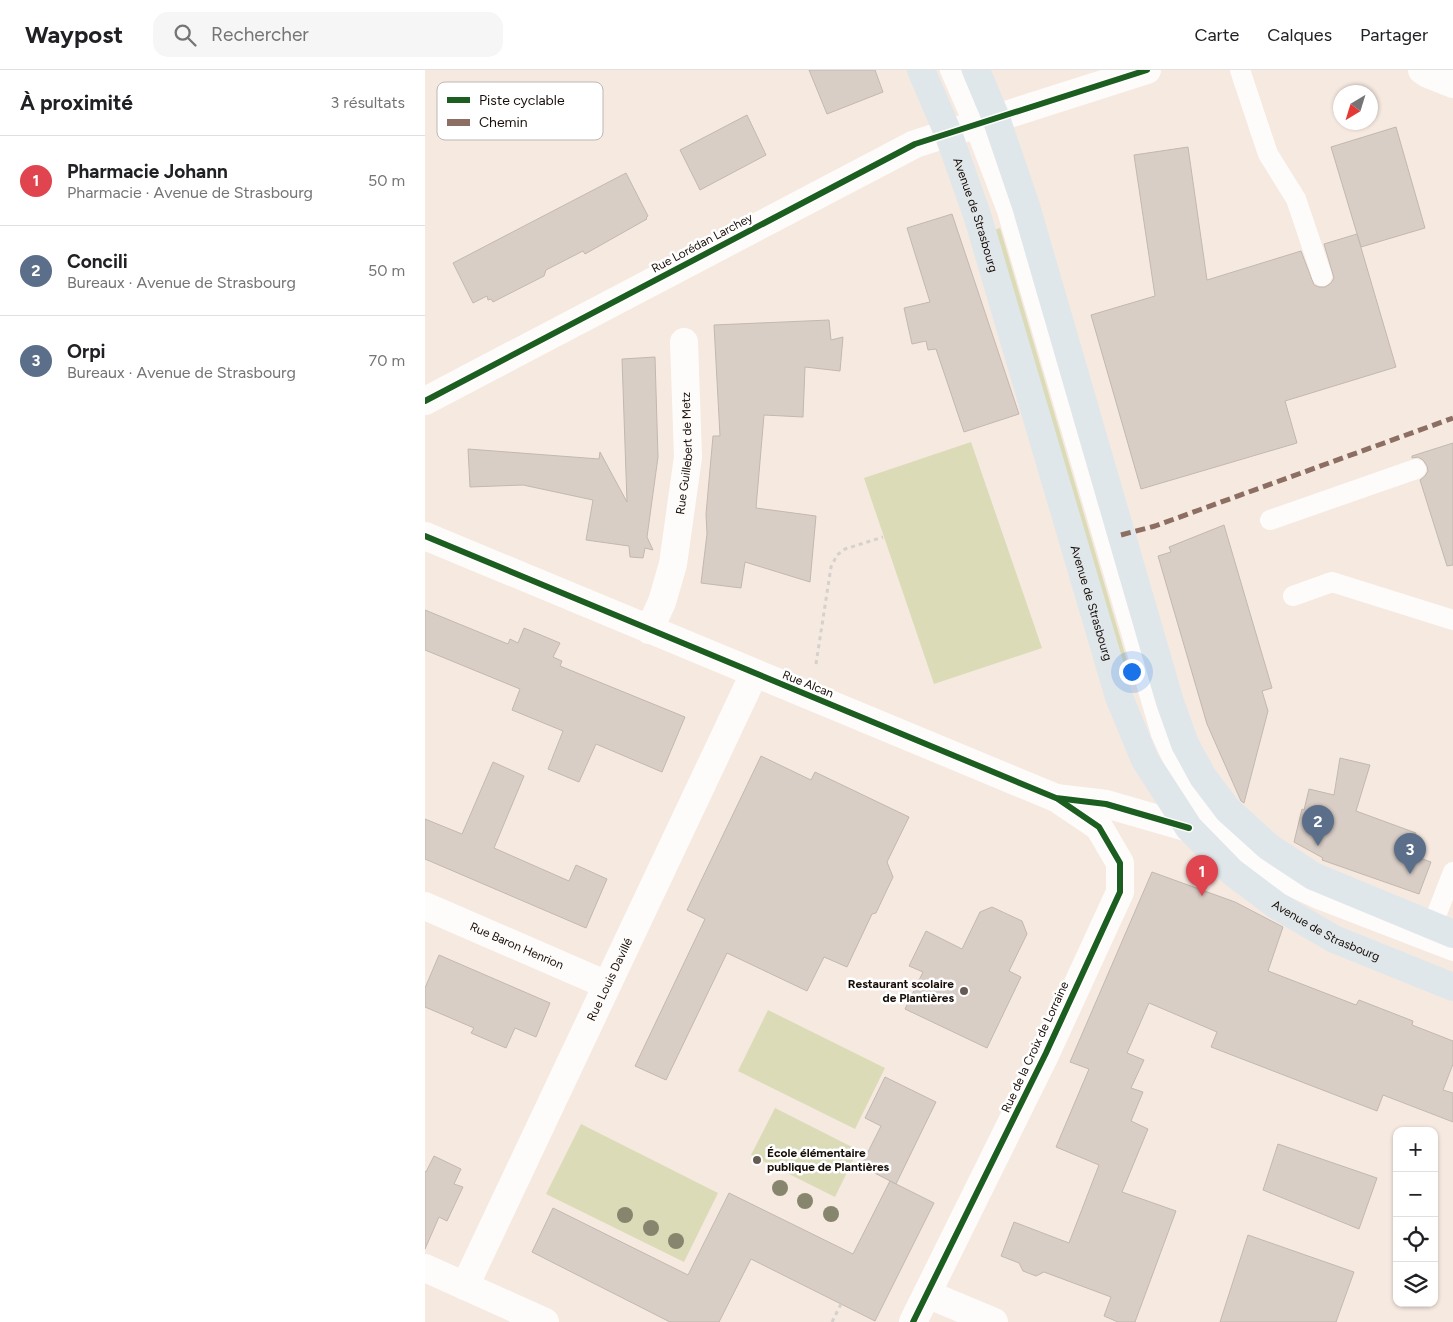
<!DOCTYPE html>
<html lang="fr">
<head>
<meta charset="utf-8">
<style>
	:root { --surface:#fff; --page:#f6f6f6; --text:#202124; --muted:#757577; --line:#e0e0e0; --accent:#665b54 }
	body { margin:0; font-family:Figtree,sans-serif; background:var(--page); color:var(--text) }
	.controls { position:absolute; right:15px; bottom:15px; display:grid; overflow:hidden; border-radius:10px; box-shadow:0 1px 4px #0004 }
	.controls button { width:45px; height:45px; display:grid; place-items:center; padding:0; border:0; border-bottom:1px solid var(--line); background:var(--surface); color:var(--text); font:25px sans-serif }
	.compass { position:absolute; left:908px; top:15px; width:45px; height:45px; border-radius:50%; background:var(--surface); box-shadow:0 1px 4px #0004; rotate:218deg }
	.you { position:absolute; left:706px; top:601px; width:18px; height:18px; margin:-12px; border:4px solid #fff; border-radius:50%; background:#1a73e8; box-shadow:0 0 0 8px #1a73e833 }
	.badge { display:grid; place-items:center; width:32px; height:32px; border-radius:50%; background:var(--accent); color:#fff; font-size:16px; font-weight:700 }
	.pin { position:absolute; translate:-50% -41px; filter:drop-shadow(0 1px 2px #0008) }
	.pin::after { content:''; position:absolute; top:26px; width:18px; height:15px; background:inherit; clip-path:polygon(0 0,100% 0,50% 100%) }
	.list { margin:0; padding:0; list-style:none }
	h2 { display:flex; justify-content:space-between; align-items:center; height:65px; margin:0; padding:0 20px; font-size:21px }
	h2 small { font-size:16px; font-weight:400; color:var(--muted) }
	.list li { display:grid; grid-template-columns:32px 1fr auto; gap:15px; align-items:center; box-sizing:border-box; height:90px; padding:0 20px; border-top:1px solid var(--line) }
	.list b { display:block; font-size:19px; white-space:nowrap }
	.list p { margin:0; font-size:16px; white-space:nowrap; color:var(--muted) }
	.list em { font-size:16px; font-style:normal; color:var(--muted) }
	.icon { flex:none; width:28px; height:28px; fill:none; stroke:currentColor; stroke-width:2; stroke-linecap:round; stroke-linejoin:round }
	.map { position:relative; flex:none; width:1028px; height:1252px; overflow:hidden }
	header { display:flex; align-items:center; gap:30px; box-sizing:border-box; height:70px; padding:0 25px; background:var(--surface); border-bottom:1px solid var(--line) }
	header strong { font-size:24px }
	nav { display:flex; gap:28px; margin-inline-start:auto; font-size:18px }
	.search { width:350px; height:45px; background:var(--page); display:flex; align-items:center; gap:12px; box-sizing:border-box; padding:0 18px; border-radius:15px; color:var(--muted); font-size:19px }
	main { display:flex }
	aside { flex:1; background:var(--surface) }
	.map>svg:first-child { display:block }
	.green { fill:#dbdbb8 }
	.building { fill:#d9cec6; stroke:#c3b8b0 }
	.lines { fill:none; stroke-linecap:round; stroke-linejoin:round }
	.path { stroke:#d5d1ce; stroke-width:3; stroke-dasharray:4 4; stroke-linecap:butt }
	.lane { stroke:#fefcfa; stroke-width:20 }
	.street { stroke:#fefcfa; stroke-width:28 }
	.secondary { stroke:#fefcfa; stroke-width:28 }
	.primary { stroke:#e0e7ea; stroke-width:28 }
	.quiet { stroke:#8d6e63; stroke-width:5; stroke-dasharray:10 5; stroke-linecap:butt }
	.cycleway-casing { stroke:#fff; stroke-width:9 }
	.cycleway { stroke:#1b5e20; stroke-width:6 }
	.tree { fill:#87856e }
	.poi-dot { fill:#665b54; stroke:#fff; stroke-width:2 }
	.labels { text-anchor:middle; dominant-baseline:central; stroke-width:5; stroke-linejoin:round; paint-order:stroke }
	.street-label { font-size:12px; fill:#180e08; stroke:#fff }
	.poi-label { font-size:12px; font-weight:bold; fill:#180e08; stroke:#fff; text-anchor:end }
	.key { fill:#fff; stroke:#bab7b5; stroke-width:1 }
	.key-label { font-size:14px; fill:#180e08 }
</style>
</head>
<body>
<header>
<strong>Waypost</strong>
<div class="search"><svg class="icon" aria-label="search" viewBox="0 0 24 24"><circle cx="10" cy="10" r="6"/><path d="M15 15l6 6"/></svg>Rechercher</div>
<nav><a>Carte</a><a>Calques</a><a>Partager</a></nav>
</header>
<main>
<aside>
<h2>À proximité<small>3 résultats</small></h2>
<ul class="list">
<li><span class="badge" style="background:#e0444e">1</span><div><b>Pharmacie Johann</b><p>Pharmacie · Avenue de Strasbourg</p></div><em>50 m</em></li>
<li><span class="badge" style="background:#5c6f8a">2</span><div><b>Concili</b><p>Bureaux · Avenue de Strasbourg</p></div><em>50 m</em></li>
<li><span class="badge" style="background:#5c6f8a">3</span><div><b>Orpi</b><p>Bureaux · Avenue de Strasbourg</p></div><em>70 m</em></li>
</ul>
</aside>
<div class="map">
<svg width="1028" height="1252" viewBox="0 0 1028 1252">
	<rect width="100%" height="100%" fill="#f6e9e0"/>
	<g class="green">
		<path d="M 575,158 L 707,608 L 701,610 L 569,160 Z"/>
		<path d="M 546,372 L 617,578 L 509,614 L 439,408 Z"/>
		<path d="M 343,940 L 460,998 L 430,1059 L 313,1001 Z"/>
		<path d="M 350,1038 L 433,1080 L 410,1127 L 326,1085 Z"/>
		<path d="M 156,1054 L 293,1123 L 259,1192 L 121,1124 Z"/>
	</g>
	<g class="building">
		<path d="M 384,0 L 450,0 L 458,22 L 402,44 Z"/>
		<path d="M 322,45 L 341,85 L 275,120 L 255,80 Z"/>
		<path d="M 971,57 L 1000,158 L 936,177 L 906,77 Z"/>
		<path d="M 763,77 L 782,210 L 876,181 L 889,215 L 894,217 L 900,217 L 906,213 L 909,208 L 899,174 L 932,164 L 971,297 L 860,331 L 872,373 L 716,419 L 666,245 L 730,226 L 709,85 Z"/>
		<path d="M 201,103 L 223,146 L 221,148 L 222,149 L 160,184 L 158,181 L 121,200 L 119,206 L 68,232 L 66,229 L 63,230 L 62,226 L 48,233 L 28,193 Z"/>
		<path d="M 527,144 L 594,344 L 539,362 L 511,279 L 503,280 L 501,271 L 487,274 L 479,238 L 505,232 L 482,158 Z"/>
		<path d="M 404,250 L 406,270 L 418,267 L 415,301 L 380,297 L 378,347 L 339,345 L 331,438 L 391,446 L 385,512 L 320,492 L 316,518 L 276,513 L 282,464 L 281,444 L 288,366 L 295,366 L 289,255 Z"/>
		<path d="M 230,287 L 233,387 L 222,467 L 228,480 L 220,478 L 218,488 L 205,487 L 204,476 L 161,470 L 168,430 L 98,415 L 45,417 L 43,379 L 174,389 L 175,382 L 202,432 L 197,289 Z"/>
		<path d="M 1028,373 L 1028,495 L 1022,496 L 995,410 L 1000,406 L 1003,401 L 1002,396 L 998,390 L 993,387 L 987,388 L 987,386 Z"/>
		<path d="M 799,455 L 847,618 L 837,621 L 843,641 L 819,733 L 816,731 L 782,654 L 733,486 L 746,482 L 744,477 Z"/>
		<path d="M 0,540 L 83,574 L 85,569 L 93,573 L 99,558 L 135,573 L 128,587 L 137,591 L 135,596 L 260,647 L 237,702 L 171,674 L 154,712 L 123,699 L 138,661 L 87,640 L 95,619 L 0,580 Z"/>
		<path d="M 336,686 L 386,710 L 390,702 L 484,747 L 462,792 L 468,807 L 451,843 L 447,844 L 422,897 L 399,887 L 382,921 L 302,883 L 241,1010 L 210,996 L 280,849 L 262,840 Z"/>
		<path d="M 915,688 L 945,695 L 931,741 L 991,763 L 983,784 L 1006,792 L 994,824 L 897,790 L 898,788 L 869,772 L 877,739 L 879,740 L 884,719 L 909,725 Z"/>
		<path d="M 68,692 L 99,706 L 69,778 L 144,811 L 151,795 L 182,809 L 161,858 L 0,789 L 0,749 L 37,764 Z"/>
		<path d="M 727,802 L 810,832 L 858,857 L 843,901 L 931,935 L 934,930 L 988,951 L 987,955 L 1028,971 L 1028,994 L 1018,1020 L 1028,1023 L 1028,1052 L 958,1025 L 952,1041 L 786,977 L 792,962 L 724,933 L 702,983 L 719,990 L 706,1018 L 718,1022 L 706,1051 L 723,1059 L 697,1122 L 751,1141 L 710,1252 L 693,1252 L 679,1246 L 686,1227 L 619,1202 L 611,1206 L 598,1201 L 594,1193 L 576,1186 L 589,1152 L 644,1173 L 674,1095 L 631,1077 L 664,999 L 645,992 Z"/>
		<path d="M 567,837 L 597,851 L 602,864 L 584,901 L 596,907 L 562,978 L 480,939 L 498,902 L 484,896 L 501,861 L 537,879 L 555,842 Z"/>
		<path d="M 14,885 L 125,933 L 111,967 L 90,958 L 81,978 L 46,963 L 49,958 L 0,937 L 0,918 Z"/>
		<path d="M 460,1007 L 511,1032 L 471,1114 L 436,1096 L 456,1056 L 440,1048 Z"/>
		<path d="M 853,1074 L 952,1108 L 934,1159 L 838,1120 Z"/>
		<path d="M 9,1086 L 36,1099 L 29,1114 L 38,1117 L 22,1151 L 14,1147 L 0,1179 L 0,1101 L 1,1102 Z"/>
		<path d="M 465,1111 L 509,1133 L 450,1251 L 326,1189 L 294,1252 L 245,1252 L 107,1182 L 128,1138 L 263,1205 L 304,1123 L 428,1184 Z"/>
		<path d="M 823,1165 L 929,1202 L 911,1252 L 795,1252 Z"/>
	</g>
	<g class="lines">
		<g class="path">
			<path d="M 391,594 L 406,497 L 412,485 L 420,479 L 458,467"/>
			<path d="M 407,1252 L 416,1234"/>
		</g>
		<g class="lane">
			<path d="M 525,0 L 549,55 L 582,141 L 736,664 L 758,712 L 774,737 L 796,764 L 822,787 L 856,812 L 893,829 L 1028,881"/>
			<path d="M 815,0 L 843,84 L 871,129 L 897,206"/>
			<path d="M 845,450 L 991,399"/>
			<path d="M 868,526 L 907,512 L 1028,550"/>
			<path d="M 1007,856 L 1028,802"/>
		</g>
		<g class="street">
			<path d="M 997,0 L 1003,4 L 1028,14"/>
			<path d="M 0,331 L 490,74 L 722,0"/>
			<path id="s1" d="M 224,560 L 237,532 L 248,494 L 263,387 L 259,272"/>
			<path id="s2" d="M 0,836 L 182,915"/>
			<path d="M 0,1198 L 120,1252"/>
			<path id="s3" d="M 40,1216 L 329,604"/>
			<path d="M 502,1224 L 569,1252"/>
			<path d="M 488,1252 L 621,983 L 695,822 L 695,793 L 674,757 L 631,728"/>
		</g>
		<path class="secondary" d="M 0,466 L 631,728 L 681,734 L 764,758"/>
		<g class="primary">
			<path id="s4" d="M 496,0 L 523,63 L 553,148 L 694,627 L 720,690 L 764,758 L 807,802 L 851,835 L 909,869 L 1028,917"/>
			<path d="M 551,0 L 571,48 L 601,136 L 745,632 L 760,674 L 778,707 L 803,740 L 844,777 L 888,806 L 1028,864"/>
		</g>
		<path class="quiet" d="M 696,465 L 730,456 L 1028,348"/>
		<defs>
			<g id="cycleway">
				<path d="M 0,331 L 490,74 L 722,0"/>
				<path d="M 0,466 L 631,728 L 681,734 L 764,758"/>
				<path d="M 488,1252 L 621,983 L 695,822 L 695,793 L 674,757 L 633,729"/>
			</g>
		</defs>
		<use href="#cycleway" class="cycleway-casing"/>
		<use href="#cycleway" class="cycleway"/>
	</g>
	<g class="tree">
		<circle cx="355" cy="1118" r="8"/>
		<circle cx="380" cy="1131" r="8"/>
		<circle cx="406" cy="1144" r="8"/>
		<circle cx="200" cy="1145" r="8"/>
		<circle cx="226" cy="1158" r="8"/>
		<circle cx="251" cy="1171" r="8"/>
	</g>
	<g class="poi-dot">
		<circle cx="539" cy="921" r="5"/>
		<circle cx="332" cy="1090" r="5"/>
	</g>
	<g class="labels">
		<g class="street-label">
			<text stroke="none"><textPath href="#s4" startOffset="155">Avenue de Strasbourg</textPath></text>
			<text transform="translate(277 173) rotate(-28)">Rue Lorédan Larchey</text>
			<text stroke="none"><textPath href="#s1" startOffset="182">Rue Guillebert de Metz</textPath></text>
			<text stroke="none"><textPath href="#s4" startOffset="560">Avenue de Strasbourg</textPath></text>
			<text transform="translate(383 614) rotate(22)">Rue Alcan</text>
			<text stroke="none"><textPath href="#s4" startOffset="980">Avenue de Strasbourg</textPath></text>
			<text stroke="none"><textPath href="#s2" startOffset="100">Rue Baron Henrion</textPath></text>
			<text stroke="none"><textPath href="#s3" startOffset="339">Rue Louis Davillé</textPath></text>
			<text transform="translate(610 977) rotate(-65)">Rue de la Croix de Lorraine</text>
		</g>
		<g class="poi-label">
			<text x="529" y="914">Restaurant scolaire<tspan x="529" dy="14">de Plantières</tspan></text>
			<text x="342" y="1083" text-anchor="start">École élémentaire<tspan x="342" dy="14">publique de Plantières</tspan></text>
		</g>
	</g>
	<rect x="12" y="12" width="166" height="58" rx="8" class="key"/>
	<rect x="22" y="27" width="23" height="6" fill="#1b5e20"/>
	<rect x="22" y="49" width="23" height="7" fill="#8d6e63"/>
	<g class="key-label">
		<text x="54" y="35">Piste cyclable</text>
		<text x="54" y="57">Chemin</text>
	</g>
</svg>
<div class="controls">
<button>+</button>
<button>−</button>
<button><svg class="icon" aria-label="locate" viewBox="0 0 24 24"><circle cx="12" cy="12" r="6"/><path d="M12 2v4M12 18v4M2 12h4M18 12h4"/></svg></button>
<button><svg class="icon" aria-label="layers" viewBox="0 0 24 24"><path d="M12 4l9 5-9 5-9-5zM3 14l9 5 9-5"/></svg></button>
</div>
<svg class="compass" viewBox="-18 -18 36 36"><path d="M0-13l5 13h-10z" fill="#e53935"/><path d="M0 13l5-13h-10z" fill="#757577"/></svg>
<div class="you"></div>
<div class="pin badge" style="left:777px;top:826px;background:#e0444e">1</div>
<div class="pin badge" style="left:893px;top:776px;background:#5c6f8a">2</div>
<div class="pin badge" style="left:985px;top:804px;background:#5c6f8a">3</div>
</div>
</main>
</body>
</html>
